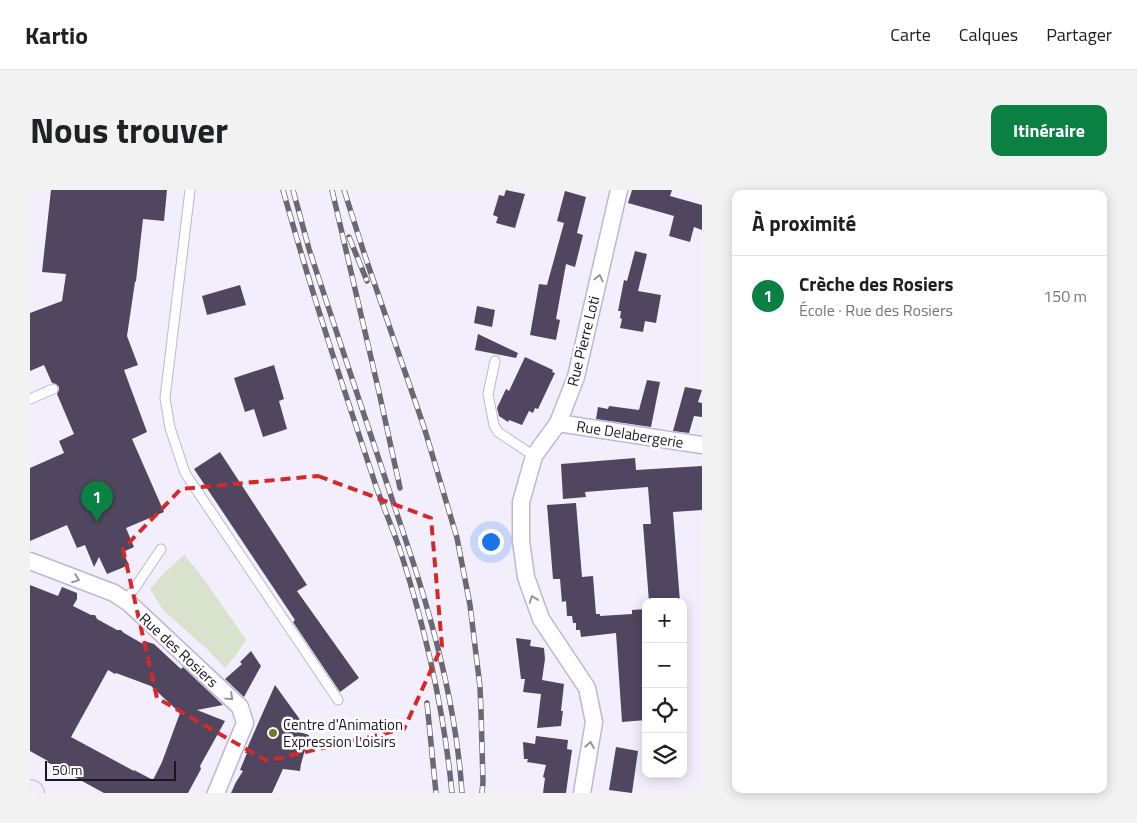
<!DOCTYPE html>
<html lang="fr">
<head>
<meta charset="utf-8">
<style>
	:root { --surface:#fff; --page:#f2f2f2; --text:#202124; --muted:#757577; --line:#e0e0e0; --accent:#0b8043 }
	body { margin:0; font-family:"Titillium Web",sans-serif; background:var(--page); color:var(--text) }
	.controls { position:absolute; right:15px; bottom:15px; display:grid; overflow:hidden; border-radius:10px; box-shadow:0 2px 12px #0003 }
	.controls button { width:45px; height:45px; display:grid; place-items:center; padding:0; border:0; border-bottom:1px solid var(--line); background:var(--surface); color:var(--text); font:25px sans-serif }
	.scale { position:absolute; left:15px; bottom:12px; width:131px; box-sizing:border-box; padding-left:5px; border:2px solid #1a1621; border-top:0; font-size:14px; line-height:18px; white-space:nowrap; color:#1a1621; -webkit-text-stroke:4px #fff; paint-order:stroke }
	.you { position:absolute; left:460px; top:351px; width:18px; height:18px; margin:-12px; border:4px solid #fff; border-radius:50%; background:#1a73e8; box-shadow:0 0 0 8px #1a73e833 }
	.badge { display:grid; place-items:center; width:32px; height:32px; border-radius:50%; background:var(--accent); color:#fff; font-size:16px; font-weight:700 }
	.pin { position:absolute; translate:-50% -41px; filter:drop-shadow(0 1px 2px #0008) }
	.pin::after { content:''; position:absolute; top:26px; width:18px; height:15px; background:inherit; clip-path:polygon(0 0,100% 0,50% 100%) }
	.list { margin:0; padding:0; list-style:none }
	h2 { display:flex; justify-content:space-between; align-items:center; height:65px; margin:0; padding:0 20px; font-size:21px }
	h2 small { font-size:16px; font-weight:400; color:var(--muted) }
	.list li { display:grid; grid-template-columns:32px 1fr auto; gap:15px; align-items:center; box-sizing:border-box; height:80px; padding:0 20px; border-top:1px solid var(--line) }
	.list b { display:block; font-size:19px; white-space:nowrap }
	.list p { margin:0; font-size:16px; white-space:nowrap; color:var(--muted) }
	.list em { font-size:16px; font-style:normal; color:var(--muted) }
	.icon { flex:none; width:28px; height:28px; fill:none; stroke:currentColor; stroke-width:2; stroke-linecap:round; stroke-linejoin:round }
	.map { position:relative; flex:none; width:672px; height:603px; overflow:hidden; border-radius:10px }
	header { display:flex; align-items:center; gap:30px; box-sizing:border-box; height:70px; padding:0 25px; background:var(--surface); border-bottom:1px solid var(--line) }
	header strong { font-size:24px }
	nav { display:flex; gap:28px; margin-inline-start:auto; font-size:18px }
	.intro { display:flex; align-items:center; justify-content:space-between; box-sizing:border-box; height:120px; padding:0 30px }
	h1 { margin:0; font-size:35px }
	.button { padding:12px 22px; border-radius:10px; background:var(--accent); color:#fff; font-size:18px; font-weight:700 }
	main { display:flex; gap:30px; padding:0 30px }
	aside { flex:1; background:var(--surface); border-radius:10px; box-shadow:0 2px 12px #0003 }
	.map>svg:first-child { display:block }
	.green { fill:#d9e2cd }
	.building { fill:#50465f; fill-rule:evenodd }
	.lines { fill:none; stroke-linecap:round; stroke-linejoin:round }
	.service-casing { stroke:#c1b5d3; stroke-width:11 }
	.minor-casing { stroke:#c1b5d3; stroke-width:19 }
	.secondary-casing { stroke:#c1b5d3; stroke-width:26 }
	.service { stroke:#fff; stroke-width:9 }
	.minor { stroke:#fff; stroke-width:16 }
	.secondary { stroke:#f4edfe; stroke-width:24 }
	.rail-casing { stroke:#6c6873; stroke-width:5.5 }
	.rail { stroke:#fff; stroke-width:4; stroke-dasharray:11; stroke-linecap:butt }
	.oneway { stroke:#98969b }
	.marked { fill:none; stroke:#d62828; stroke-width:4; stroke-dasharray:10 6; stroke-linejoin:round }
	.poi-dot { fill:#657f32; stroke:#fff; stroke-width:2 }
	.labels { text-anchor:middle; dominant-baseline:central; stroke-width:5; stroke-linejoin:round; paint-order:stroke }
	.street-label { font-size:15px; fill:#1a1621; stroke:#fff }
	.poi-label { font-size:15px; fill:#1a1621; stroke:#fff; text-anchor:start }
</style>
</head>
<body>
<header>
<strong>Kartio</strong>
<nav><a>Carte</a><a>Calques</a><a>Partager</a></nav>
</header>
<div class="intro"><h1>Nous trouver</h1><a class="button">Itinéraire</a></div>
<main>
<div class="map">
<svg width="672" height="603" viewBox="0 0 672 603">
	<rect width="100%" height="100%" fill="#f3eefb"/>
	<path class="green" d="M 154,365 L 171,385 L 216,450 L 205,466 L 195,478 L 178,460 L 133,420 L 120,399 L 133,384 Z"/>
	<g class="building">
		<path d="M 21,0 L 137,0 L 134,31 L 113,29 L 106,91 L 105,92 L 97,146 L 108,175 L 94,180 L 117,242 L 102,249 L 134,322 L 96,338 L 104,357 L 93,362 L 99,375 L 77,384 L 69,367 L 64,377 L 55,355 L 47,358 L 37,335 L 0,351 L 0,278 L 34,263 L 29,251 L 44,244 L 27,204 L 29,200 L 29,197 L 26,194 L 22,193 L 14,175 L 0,181 L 0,123 L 32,111 L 36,84 L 12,82 Z"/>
		<path d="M 476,0 L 495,4 L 485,38 L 466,33 L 468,27 L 463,25 L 469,5 L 474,6 Z"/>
		<path d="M 602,0 L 642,0 L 640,6 L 672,15 L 672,40 L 664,37 L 660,52 L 639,46 L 644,26 L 598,13 Z"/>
		<path d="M 535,1 L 556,7 L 547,43 L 553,45 L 545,77 L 536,74 L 526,129 L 530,130 L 526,150 L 500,145 L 509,94 L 517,95 L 534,33 L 527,31 Z"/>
		<path d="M 605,61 L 617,64 L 608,101 L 631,105 L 626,133 L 615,131 L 613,142 L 590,138 L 592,129 L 590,128 L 591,121 L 588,121 L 594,90 L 597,91 Z"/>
		<path d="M 210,95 L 216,115 L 177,125 L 172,106 Z"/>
		<path d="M 447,116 L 465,120 L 462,137 L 444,133 Z"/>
		<path d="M 448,144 L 488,163 L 486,168 L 445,160 Z"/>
		<path d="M 495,167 L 523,180 L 522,182 L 525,183 L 508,219 L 505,218 L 503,223 L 499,221 L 492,235 L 479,230 L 478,232 L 469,226 L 467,218 L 476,199 L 479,201 Z"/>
		<path d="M 244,175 L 254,209 L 249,211 L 257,239 L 233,247 L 224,219 L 215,222 L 204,188 Z"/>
		<path d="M 617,190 L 630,192 L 621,237 L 566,229 L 568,217 L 578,219 L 579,216 L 609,220 Z"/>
		<path d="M 655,197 L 672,200 L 668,212 L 672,213 L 672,227 L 664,226 L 659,243 L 643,241 Z"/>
		<path d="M 190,262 L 277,395 L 267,401 L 329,488 L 310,502 L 263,432 L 265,430 L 164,279 Z"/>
		<path d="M 605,268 L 606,280 L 672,276 L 672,320 L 643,322 L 650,412 L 619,412 L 613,334 L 621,334 L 618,297 L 555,302 L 556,307 L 533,309 L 531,274 Z"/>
		<path d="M 546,313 L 552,387 L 563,386 L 566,424 L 570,424 L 570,426 L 602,424 L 602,420 L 616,419 L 616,530 L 592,532 L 586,443 L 551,447 L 550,440 L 546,440 L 546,433 L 543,433 L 542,426 L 537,426 L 536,411 L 532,412 L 530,389 L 523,389 L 517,315 Z"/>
		<path d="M 0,395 L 28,406 L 32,397 L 47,403 L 47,409 L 43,416 L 61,425 L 65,425 L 67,429 L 87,440 L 91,440 L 94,443 L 113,454 L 114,451 L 124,454 L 151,479 L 153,477 L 193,515 L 167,520 L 195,531 L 170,576 L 171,579 L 158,603 L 74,603 L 17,572 L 18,571 L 0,561 ZM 78,480 L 85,484 L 86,483 L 121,496 L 150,523 L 132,572 L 123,590 L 104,580 L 104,581 L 41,547 Z"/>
		<path d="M 486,448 L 501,450 L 500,456 L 514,458 L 515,469 L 512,490 L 534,494 L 531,521 L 533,521 L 531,536 L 507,538 L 511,504 L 493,502 L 495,489 L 491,489 Z"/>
		<path d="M 221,461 L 231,476 L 214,507 L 195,489 L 212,474 L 210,472 Z"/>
		<path d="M 245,495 L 271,531 L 260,539 L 279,545 L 271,574 L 270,581 L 253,579 L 242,603 L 201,603 L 206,592 L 213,581 L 210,580 L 217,563 L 215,563 Z"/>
		<path d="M 506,546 L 538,550 L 537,559 L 542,560 L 536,603 L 513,603 L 515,588 L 513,587 L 516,575 L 497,572 L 498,569 L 494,569 L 493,552 L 505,554 Z"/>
		<path d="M 586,557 L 608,561 L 602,603 L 579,600 Z"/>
	</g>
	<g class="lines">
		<defs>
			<g id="service">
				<path d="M 160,0 L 135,208 L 140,238 L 155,283 L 308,510"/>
				<path d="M 465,171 L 458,204 L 464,235 L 468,242 L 504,266"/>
				<path d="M 0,209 L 23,199"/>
				<path d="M 96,411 L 131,359"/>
			</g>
			<g id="minor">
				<path d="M 528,233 L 672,255"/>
				<path d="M 0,371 L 84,403 L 99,413 L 210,517 L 215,533 L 186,603"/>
				<path d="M 552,603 L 564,532 L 557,498 L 511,429 L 496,387 L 491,351 L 491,312 L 504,266 L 528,233 L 546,187 L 589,0"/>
			</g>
			<path id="secondary" d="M 0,602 L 2,603"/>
		</defs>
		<use href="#service" class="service-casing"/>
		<use href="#minor" class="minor-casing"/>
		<use href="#secondary" class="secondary-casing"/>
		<use href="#service" class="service"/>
		<use href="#minor" class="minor"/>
		<use href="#secondary" class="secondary"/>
		<defs>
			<g id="rail">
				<path d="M 253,0 C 281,101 314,200 347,299 C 355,321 364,342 371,363 C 396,441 414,521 422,603"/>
				<path d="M 263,0 L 279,59 L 385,378 C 408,451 427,526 432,603"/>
				<path d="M 302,0 L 349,202 L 370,298"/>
				<path d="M 314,0 L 335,66 L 394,237 L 427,348 L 440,415 L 450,497 L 451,521 L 453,592 L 452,603"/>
				<path d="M 319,47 L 337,91"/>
				<path d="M 397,513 L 406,603"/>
			</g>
		</defs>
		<use href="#rail" class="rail-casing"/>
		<use href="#rail" class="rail"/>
	</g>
	<defs><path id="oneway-chevron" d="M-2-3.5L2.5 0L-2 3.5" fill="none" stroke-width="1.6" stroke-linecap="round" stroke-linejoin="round" transform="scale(1.25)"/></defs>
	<g class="oneway">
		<use href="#oneway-chevron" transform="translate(569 88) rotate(-77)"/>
		<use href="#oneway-chevron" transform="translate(46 389) rotate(21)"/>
		<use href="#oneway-chevron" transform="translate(503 409) rotate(-110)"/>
		<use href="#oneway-chevron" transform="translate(200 507) rotate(43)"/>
		<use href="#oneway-chevron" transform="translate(560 555) rotate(-81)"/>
	</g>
	<path class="marked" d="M 288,286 L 401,328 L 412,456 L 374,539 L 237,571 L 127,508 L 93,359 L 151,299 Z"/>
	<circle class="poi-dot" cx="243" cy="543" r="5"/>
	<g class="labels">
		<g class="street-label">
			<text transform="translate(553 151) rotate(-76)">Rue Pierre Loti</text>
			<text transform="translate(600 244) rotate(9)">Rue Delabergerie</text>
			<text transform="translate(149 460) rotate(43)">Rue des Rosiers</text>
		</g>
		<g class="poi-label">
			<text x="253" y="534">Centre d'Animation<tspan x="253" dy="17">Expression Loisirs</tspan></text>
		</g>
	</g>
</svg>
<div class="controls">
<button>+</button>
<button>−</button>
<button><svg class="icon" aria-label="locate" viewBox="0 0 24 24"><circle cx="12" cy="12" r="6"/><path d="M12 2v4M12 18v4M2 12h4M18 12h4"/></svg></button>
<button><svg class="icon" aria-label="layers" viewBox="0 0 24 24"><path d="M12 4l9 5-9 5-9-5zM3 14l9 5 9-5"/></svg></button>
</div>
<div class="scale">50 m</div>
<div class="you"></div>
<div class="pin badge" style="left:67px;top:332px">1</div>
</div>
<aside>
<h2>À proximité<small></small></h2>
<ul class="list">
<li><span class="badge">1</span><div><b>Crèche des Rosiers</b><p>École · Rue des Rosiers</p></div><em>150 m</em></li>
</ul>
</aside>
</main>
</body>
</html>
